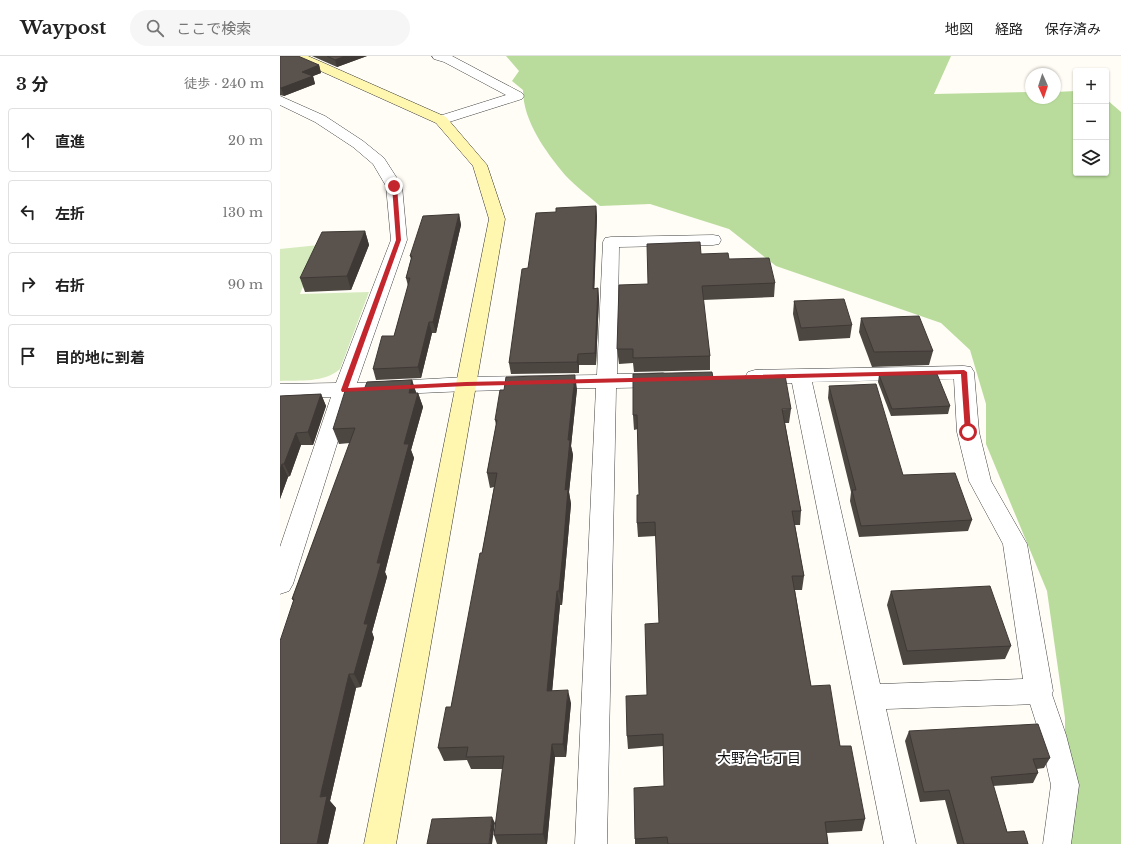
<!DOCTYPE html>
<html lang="ja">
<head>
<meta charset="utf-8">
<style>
	:root { --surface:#fff; --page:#f6f6f6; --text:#222; --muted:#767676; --line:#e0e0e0 }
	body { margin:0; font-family:"Libre Baskerville","Noto Sans JP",serif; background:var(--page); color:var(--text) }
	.controls { position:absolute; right:12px; top:12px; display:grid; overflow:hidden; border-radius:4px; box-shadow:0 1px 3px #0004 }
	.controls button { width:36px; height:36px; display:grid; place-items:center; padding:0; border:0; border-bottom:1px solid var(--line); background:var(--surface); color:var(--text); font:20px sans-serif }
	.compass { position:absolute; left:745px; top:12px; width:36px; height:36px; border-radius:50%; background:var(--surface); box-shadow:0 1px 3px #0004; rotate:177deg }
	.stop { position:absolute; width:12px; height:12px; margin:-9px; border:3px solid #c4262e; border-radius:50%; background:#fff }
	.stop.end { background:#c4262e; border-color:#fff; box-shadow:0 1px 4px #0008 }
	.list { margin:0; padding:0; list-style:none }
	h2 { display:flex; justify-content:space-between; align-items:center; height:52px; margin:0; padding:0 16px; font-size:17px }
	h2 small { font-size:13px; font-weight:400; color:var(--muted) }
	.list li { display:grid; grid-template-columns:26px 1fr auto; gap:12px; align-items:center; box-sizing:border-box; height:64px; margin:0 8px 8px; padding:0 8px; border:1px solid var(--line); border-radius:4px }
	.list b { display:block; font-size:15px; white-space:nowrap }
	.list em { font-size:13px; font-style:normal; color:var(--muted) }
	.icon { flex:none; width:22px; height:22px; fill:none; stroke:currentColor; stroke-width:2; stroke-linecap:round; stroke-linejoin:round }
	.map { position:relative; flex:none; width:841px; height:788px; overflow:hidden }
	header { display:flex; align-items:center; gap:24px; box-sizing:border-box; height:56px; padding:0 20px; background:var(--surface); border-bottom:1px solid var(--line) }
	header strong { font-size:19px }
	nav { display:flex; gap:22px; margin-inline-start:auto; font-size:14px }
	.search { width:280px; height:36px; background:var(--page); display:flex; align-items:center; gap:10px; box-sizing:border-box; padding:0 14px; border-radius:22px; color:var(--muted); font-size:15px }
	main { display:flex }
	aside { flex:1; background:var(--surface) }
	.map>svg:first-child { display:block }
	.green { fill:#d5ebbd }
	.forest { fill:#b9dc9c }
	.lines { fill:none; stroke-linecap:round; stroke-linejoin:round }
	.lane-casing { stroke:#444; stroke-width:1 }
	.street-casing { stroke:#444; stroke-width:1 }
	.secondary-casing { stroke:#333; stroke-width:1 }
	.lane { fill:#fff; fill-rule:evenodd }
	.street { fill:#fff; fill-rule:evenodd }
	.secondary { fill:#fff6b0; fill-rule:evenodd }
	.wall { fill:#4d4742 }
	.shaded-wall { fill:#3f3936 }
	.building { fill:#5a524d; stroke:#3f3936 }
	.route { fill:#c4262e }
	.labels { text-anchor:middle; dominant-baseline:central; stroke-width:4; stroke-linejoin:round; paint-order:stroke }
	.near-neighbourhood-label { font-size:14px; fill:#111; stroke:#fff }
</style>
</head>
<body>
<header>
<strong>Waypost</strong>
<div class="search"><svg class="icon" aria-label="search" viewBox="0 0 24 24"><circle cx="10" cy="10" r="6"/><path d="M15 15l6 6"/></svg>ここで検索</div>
<nav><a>地図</a><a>経路</a><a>保存済み</a></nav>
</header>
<main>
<aside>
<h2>3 分<small>徒歩 · 240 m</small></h2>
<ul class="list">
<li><svg class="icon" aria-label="ahead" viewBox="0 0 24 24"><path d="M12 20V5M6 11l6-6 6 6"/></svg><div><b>直進</b></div><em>20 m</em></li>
<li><svg class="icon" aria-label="left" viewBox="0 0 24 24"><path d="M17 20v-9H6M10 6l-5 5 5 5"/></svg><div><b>左折</b></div><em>130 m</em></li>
<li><svg class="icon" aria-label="right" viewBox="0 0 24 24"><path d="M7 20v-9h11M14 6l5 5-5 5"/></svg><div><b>右折</b></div><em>90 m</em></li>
<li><svg class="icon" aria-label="arrive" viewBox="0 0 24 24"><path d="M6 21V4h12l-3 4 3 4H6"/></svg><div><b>目的地に到着</b></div></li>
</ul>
</aside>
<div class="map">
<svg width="841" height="788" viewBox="0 0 841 788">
	<rect width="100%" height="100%" fill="#fffdf5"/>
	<path class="green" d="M 39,189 L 20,238 L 89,236 L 60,313 C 44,327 20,324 0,325 L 0,193 Z"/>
	<path class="forest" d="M 226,0 L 671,0 L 654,38 L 751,36 L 751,42 L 775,42 L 775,36 L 796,35 L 796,117 L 826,117 L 826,43 L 841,56 L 841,788 L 785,788 L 785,662 L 767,535 L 706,388 L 706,348 L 690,294 L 661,267 L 496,210 L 449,173 L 370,148 L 320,150 C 309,140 295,130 285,119 C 266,96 243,65 243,34 L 232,25 L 239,15 Z"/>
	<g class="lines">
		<defs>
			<path id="lane" d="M 759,624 L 768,627 L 786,679 L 799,729 L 791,788 L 763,788 L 771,729 L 760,679 L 746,635 L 750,627 Z"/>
			<g id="street">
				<path d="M 152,0 L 172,0 L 242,37 L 244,40 L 242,43 L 166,67 L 161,68 L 156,67 L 154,64 L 156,61 L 226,39 L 164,6 L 154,3 Z"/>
				<path d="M 0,40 L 45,60 L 83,85 L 104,102 L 122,130 L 127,184 L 77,327 L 186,321 L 317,319 L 323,186 L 325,182 L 331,181 L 433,179 L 439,180 L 441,184 L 439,188 L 433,189 L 339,191 L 337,318 L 383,317 L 390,319 L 393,324 L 390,329 L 383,331 L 336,332 L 327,788 L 295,788 L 316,332 L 186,335 L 72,340 L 13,528 L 9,535 L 0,538 L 0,491 L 51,341 L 0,342 L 0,328 L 56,327 L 111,184 L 106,130 L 93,108 L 73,91 L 35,66 L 0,49 Z"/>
				<path d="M 684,310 L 691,311 L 694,316 L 699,376 L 711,425 L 747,488 L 773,635 L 769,644 L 759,648 L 606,653 L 636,788 L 604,788 L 512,327 L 475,328 L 468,326 L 465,321 L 468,316 L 475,314 ZM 674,323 L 677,376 L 689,425 L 723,488 L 743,623 L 600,628 L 532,326 Z"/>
			</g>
			<path id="secondary" d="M 12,0 L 28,0 L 166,61 L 207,109 L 225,163 L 116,788 L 84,788 L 209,163 L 193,110 L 156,67 L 14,3 Z"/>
		</defs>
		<use href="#lane" class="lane-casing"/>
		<use href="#street" class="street-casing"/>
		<use href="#secondary" class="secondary-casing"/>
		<use href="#lane" class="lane"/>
		<use href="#street" class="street"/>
		<use href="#secondary" class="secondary"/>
	</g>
	<g class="wall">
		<path d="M 0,0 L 39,9 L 41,17 L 33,20 L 35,28 L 4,40 L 0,39 Z"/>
		<path d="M 32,0 L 87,0 L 57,11 Z"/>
		<path d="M 316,150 L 317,161 L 314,232 L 318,232 L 319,243 L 316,309 L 299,309 L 299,317 L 231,318 L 229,307 L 248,212 L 276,156 Z"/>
		<path d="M 179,158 L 181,169 L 156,277 L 152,277 L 141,322 L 96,324 L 93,313 L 114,280 L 128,230 L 126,222 L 131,203 L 130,200 Z"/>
		<path d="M 85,175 L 89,189 L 71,234 L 25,236 L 20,222 Z"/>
		<path d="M 421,198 L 449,203 L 495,227 L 494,241 L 423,244 L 430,300 L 430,314 L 354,316 L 353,307 L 339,308 L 337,293 L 368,228 Z"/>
		<path d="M 514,245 L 572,269 L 570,282 L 519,285 L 513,258 Z"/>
		<path d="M 581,262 L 653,295 L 649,309 L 592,311 L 579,276 Z"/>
		<path d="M 599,319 L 670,350 L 668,358 L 611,360 L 598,326 Z"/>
		<path d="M 132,324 L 136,337 L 138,337 L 143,351 L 131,394 L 134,402 L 105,516 L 107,521 L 92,576 L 94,582 L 81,631 L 76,632 L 50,745 L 56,752 L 48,788 L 14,546 L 12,543 L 70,387 L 59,388 L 53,373 L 84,334 Z"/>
		<path d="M 549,330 L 623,419 L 692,464 L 688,475 L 579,481 L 570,445 L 571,436 L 548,342 Z"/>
		<path d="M 297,333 L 291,390 L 293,399 L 289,436 L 291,448 L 282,549 L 280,549 L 272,635 L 291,647 L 286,701 L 275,701 L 267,788 L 217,788 L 214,779 L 223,713 L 191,713 L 187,704 L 164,705 L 158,692 L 171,651 L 202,497 L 214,431 L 210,432 L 207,417 L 216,369 L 215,364 Z"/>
		<path d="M 41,338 L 46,350 L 33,389 L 21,389 L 10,420 L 8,421 L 0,443 L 0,340 Z"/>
		<path d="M 511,353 L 509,367 L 505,367 L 521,455 L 520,469 L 515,469 L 524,520 L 522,534 L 515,534 L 531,630 L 560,690 L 585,763 L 582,775 L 547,777 L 548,788 L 355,788 L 355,783 L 384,730 L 383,690 L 348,693 L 347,680 L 367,639 L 379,567 L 376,480 L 358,481 L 357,467 L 359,439 L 358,373 L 354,374 L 353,359 Z"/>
		<path d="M 611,535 L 731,590 L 725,603 L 623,609 L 607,549 Z"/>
		<path d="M 629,675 L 770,702 L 764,712 L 757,713 L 758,717 L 753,727 L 713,730 L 727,776 L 748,788 L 677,788 L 665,744 L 640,746 L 625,685 Z"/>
	</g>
	<g class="shaded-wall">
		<path d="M 65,0 L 87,0 L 57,11 L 55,4 Z"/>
		<path d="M 39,9 L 41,17 L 33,20 L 35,28 L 4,40 L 1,32 L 22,16 Z"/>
		<path d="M 316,150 L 317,161 L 314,244 L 313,233 Z"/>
		<path d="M 179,158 L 181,169 L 156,277 L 153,266 Z"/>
		<path d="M 85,175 L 89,189 L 71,234 L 67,220 Z"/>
		<path d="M 318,232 L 319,243 L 316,309 L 315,297 Z"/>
		<path d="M 149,266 L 152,277 L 141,322 L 138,311 Z"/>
		<path d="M 298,298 L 299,309 L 299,317 L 297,306 Z"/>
		<path d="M 295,319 L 297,333 L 291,390 L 293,399 L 289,436 L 291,448 L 282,549 L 279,535 L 288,384 Z"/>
		<path d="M 132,324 L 137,339 L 129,337 Z"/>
		<path d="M 138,337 L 143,351 L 131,394 L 134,402 L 105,516 L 107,521 L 92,576 L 94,582 L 81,631 L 74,618 L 84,568 L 124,388 Z"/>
		<path d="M 41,338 L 46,350 L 33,389 L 28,376 Z"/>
		<path d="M 16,377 L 21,389 L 10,420 L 4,408 Z"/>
		<path d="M 2,408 L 8,421 L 0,443 L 0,414 Z"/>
		<path d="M 277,535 L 280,549 L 271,648 L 267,635 Z"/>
		<path d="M 69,618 L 76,632 L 50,745 L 56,752 L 48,788 L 37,788 L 40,741 Z"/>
		<path d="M 288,634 L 291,647 L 286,701 L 283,688 Z"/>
		<path d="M 272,688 L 275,701 L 267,788 L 266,788 L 263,778 Z"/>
		<path d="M 212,761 L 215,767 L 212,788 L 209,788 Z"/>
	</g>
	<g class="building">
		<path d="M 0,0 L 18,0 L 39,9 L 22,16 L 33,20 L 1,32 L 0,32 Z"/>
		<path d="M 47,0 L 65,0 L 55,4 Z"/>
		<path d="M 316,150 L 313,233 L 318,232 L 315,297 L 298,298 L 297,306 L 229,307 L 242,213 L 248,212 L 256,157 L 276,156 L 276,152 Z"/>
		<path d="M 179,158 L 153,266 L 149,266 L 138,311 L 93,313 L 102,280 L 114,280 L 130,222 L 126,222 L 132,200 L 130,200 L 143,160 Z"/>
		<path d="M 85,175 L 67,220 L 20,222 L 42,176 Z"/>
		<path d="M 420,186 L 421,198 L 448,197 L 449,203 L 489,202 L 495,227 L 422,230 L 430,300 L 353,302 L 353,293 L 337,293 L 339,229 L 368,228 L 367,188 Z"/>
		<path d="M 564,243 L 572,269 L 521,272 L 514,245 Z"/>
		<path d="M 639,260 L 653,295 L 594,296 L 581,262 Z"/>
		<path d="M 432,316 L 433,322 L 505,319 L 511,353 L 502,353 L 521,455 L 512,455 L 524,520 L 512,520 L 531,630 L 550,629 L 560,690 L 571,690 L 585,763 L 545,766 L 548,788 L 388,788 L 387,781 L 355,783 L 354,732 L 384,730 L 383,678 L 347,680 L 346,640 L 367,639 L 365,568 L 379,567 L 375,466 L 357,467 L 357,439 L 359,439 L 357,359 L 353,359 L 353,318 Z"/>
		<path d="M 657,318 L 670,350 L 612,353 L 599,319 Z"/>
		<path d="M 295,319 L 288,384 L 290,384 L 285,434 L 288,433 L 283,495 L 279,535 L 277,535 L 267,635 L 288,634 L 283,688 L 272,688 L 263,778 L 214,779 L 224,700 L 186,701 L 188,691 L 158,692 L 166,651 L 171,651 L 200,497 L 202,497 L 217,417 L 207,417 L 217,364 L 215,364 L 220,334 L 224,334 L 226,321 Z"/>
		<path d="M 132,324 L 129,337 L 138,337 L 124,388 L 129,388 L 97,507 L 101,507 L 84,568 L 88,568 L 74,618 L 69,618 L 40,741 L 47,740 L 37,788 L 0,788 L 0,585 L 14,543 L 12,543 L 75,372 L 53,373 L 65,335 L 84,334 L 87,326 Z"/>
		<path d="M 596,328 L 623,419 L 675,417 L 692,464 L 581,470 L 572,434 L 576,434 L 549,330 Z"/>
		<path d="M 41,338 L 28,376 L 16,377 L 4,408 L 2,408 L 0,414 L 0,340 Z"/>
		<path d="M 710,530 L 731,590 L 627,595 L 611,535 Z"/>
		<path d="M 758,668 L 770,702 L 753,703 L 758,717 L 711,721 L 727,776 L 744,775 L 748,788 L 684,788 L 669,734 L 644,736 L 629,675 Z"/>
		<path d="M 212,761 L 209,788 L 147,788 L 152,763 Z"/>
	</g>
	<path class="route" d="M 114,128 L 117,130 L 121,184 L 68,332 L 186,326 L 684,314 L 687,316 L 691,376 L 688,378 L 685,376 L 681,318 L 186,330 L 62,336 L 61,334 L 116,184 L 112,130 Z"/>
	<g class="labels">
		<g class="near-neighbourhood-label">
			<text x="479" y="702">大野台七丁目</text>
		</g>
	</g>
</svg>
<div class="controls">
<button>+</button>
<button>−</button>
<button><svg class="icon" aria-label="layers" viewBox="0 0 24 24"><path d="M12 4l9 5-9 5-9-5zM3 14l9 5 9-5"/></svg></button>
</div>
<svg class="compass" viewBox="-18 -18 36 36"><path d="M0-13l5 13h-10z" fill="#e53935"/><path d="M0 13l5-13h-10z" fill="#767676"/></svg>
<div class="stop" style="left:688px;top:376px"></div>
<div class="stop end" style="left:114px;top:130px"></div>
</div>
</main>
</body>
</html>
